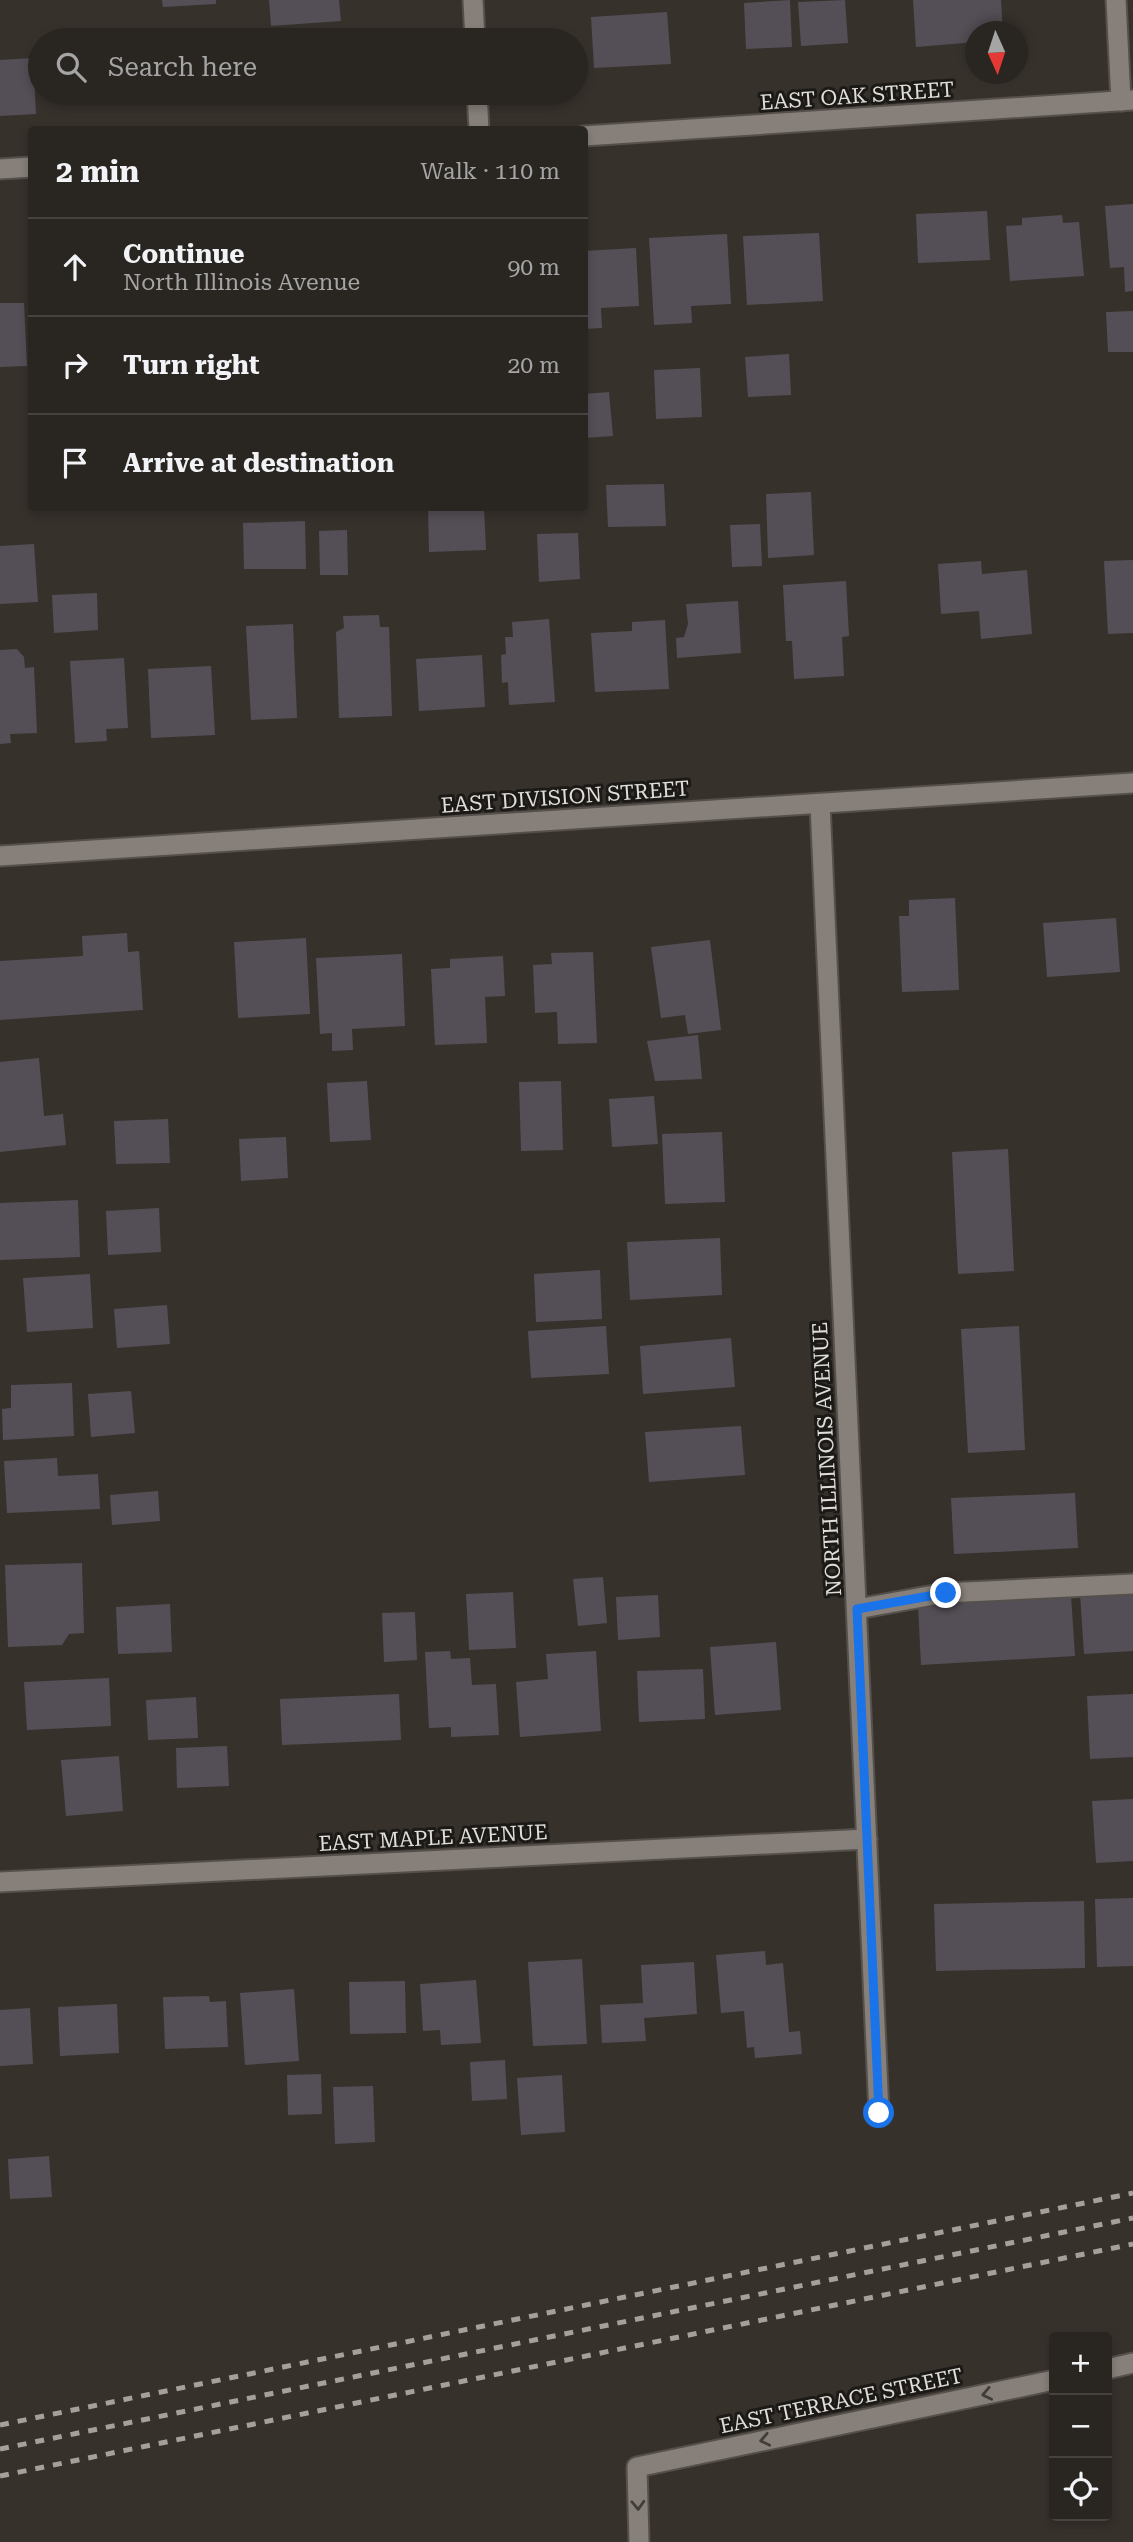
<!DOCTYPE html>
<html lang="en">
<head>
<meta charset="utf-8">
<style>
	:root { --surface:#292521; --page:#35312e; --text:#f1f3f6; --muted:#a5a5a5; --line:#45423f }
	body { margin:0; font-family:"Roboto Serif",serif; background:var(--page); color:var(--text) }
	.controls { position:absolute; right:21px; bottom:21px; display:grid; overflow:hidden; border-radius:7px; box-shadow:0 4px 10px #0003 }
	.controls button { width:63px; height:63px; display:grid; place-items:center; padding:0; border:0; border-bottom:2px solid var(--line); background:var(--surface); color:var(--text); font:35px sans-serif }
	.compass { position:absolute; left:965px; top:21px; width:63px; height:63px; border-radius:50%; background:var(--surface); box-shadow:0 4px 10px #0003; rotate:177deg }
	.stop { position:absolute; width:21px; height:21px; margin:-16px; border:5px solid #1a73e8; border-radius:50%; background:#fff }
	.stop.end { background:#1a73e8; border-color:#fff; box-shadow:0 2px 7px #0008 }
	.list { margin:0; padding:0; list-style:none }
	h2 { display:flex; justify-content:space-between; align-items:center; height:91px; margin:0; padding:0 28px; font-size:30px }
	h2 small { font-size:23px; font-weight:400; color:var(--muted) }
	.list li { display:grid; grid-template-columns:46px 1fr auto; gap:21px; align-items:center; box-sizing:border-box; height:98px; padding:0 28px; border-top:2px solid var(--line) }
	.list b { display:block; font-size:26px; white-space:nowrap }
	.list p { margin:0; font-size:23px; white-space:nowrap; color:var(--muted) }
	.list em { font-size:23px; font-style:normal; color:var(--muted) }
	.icon { flex:none; width:38px; height:38px; fill:none; stroke:currentColor; stroke-width:2; stroke-linecap:round; stroke-linejoin:round }
	.map { position:relative; flex:none; width:1133px; height:2542px; overflow:hidden }
	.search { position:absolute; background:var(--surface); box-shadow:0 4px 10px #0003; left:28px; top:28px; width:560px; height:77px; display:flex; align-items:center; gap:18px; box-sizing:border-box; padding:0 24px; border-radius:38px; color:var(--muted); font-size:26px }
	.panel { position:absolute; background:var(--surface); box-shadow:0 4px 10px #0003; left:28px; top:126px; width:560px; height:385px; border-radius:7px }
	.map>svg:first-child { display:block }
	.building { fill:#544f56 }
	.lines { fill:none; stroke-linecap:round; stroke-linejoin:round }
	.service-casing { stroke:#55504b; stroke-width:23 }
	.minor-casing { stroke:#55504b; stroke-width:23 }
	.service { stroke:#87807a; stroke-width:19 }
	.minor { stroke:#87807a; stroke-width:19 }
	.rail { stroke:#a4a09c; stroke-width:5; stroke-dasharray:9 9; stroke-linecap:butt }
	.oneway { stroke:#413e3a }
	.route { stroke:#1a73e8; stroke-width:9 }
	.labels { text-anchor:middle; dominant-baseline:central; stroke-width:6; stroke-linejoin:round; paint-order:stroke }
	.street-label { font-size:21px; fill:#e1deda; stroke:#1c1a17 }
</style>
</head>
<body>
<div class="map">
<svg width="1133" height="2542" viewBox="0 0 1133 2542">
	<rect width="100%" height="100%" fill="#37312c"/>
	<g class="building">
		<path d="M 162,0 L 216,0 L 216,4 L 163,7 Z"/>
		<path d="M 269,0 L 339,0 L 341,21 L 271,26 Z"/>
		<path d="M 790,0 L 792,47 L 746,49 L 744,3 Z"/>
		<path d="M 845,0 L 848,43 L 801,46 L 798,2 Z"/>
		<path d="M 913,0 L 1001,0 L 1003,32 L 976,32 L 976,42 L 916,47 Z"/>
		<path d="M 667,12 L 671,64 L 594,68 L 591,17 Z"/>
		<path d="M 33,58 L 36,114 L 0,116 L 0,60 Z"/>
		<path d="M 96,93 L 141,93 L 142,95 L 96,99 Z"/>
		<path d="M 1133,204 L 1133,291 L 1125,292 L 1124,267 L 1110,268 L 1105,206 Z"/>
		<path d="M 987,211 L 990,260 L 918,263 L 916,214 Z"/>
		<path d="M 1062,215 L 1063,223 L 1079,222 L 1084,276 L 1010,281 L 1006,226 L 1022,225 L 1022,218 Z"/>
		<path d="M 819,233 L 823,301 L 747,305 L 743,236 Z"/>
		<path d="M 727,234 L 731,304 L 691,306 L 692,323 L 654,325 L 649,238 Z"/>
		<path d="M 636,248 L 639,306 L 601,308 L 602,328 L 584,329 L 584,251 Z"/>
		<path d="M 0,303 L 24,303 L 27,366 L 0,367 Z"/>
		<path d="M 1133,311 L 1133,352 L 1108,352 L 1106,312 Z"/>
		<path d="M 789,354 L 791,395 L 748,397 L 745,357 Z"/>
		<path d="M 700,368 L 702,417 L 656,419 L 654,370 Z"/>
		<path d="M 609,392 L 613,436 L 584,438 L 584,394 Z"/>
		<path d="M 664,484 L 666,526 L 608,527 L 606,485 Z"/>
		<path d="M 811,492 L 814,555 L 768,558 L 766,494 Z"/>
		<path d="M 428,508 L 484,508 L 486,550 L 429,552 Z"/>
		<path d="M 305,521 L 306,569 L 244,569 L 243,523 Z"/>
		<path d="M 760,524 L 762,566 L 732,567 L 730,525 Z"/>
		<path d="M 347,530 L 348,575 L 320,575 L 319,531 Z"/>
		<path d="M 578,533 L 580,579 L 539,582 L 537,534 Z"/>
		<path d="M 34,544 L 38,602 L 0,604 L 0,546 Z"/>
		<path d="M 1133,560 L 1133,633 L 1108,634 L 1104,561 Z"/>
		<path d="M 981,561 L 982,574 L 1027,570 L 1032,634 L 981,639 L 979,611 L 941,614 L 938,564 Z"/>
		<path d="M 846,581 L 849,636 L 842,637 L 844,676 L 794,679 L 792,641 L 786,641 L 783,585 Z"/>
		<path d="M 97,593 L 98,630 L 54,633 L 52,595 Z"/>
		<path d="M 738,601 L 741,653 L 677,658 L 676,638 L 684,637 L 688,624 L 686,604 Z"/>
		<path d="M 379,615 L 380,627 L 389,627 L 392,716 L 339,718 L 336,632 L 344,628 L 343,616 Z"/>
		<path d="M 549,619 L 555,702 L 509,705 L 508,682 L 502,683 L 501,655 L 506,654 L 505,637 L 513,637 L 512,622 Z"/>
		<path d="M 665,620 L 669,689 L 595,692 L 591,633 L 632,631 L 632,622 Z"/>
		<path d="M 293,624 L 297,718 L 251,720 L 246,626 Z"/>
		<path d="M 17,649 L 24,657 L 25,668 L 34,667 L 37,733 L 10,734 L 11,743 L 0,744 L 0,650 Z"/>
		<path d="M 482,655 L 485,707 L 419,711 L 416,659 Z"/>
		<path d="M 124,658 L 128,728 L 106,729 L 107,741 L 75,743 L 70,661 Z"/>
		<path d="M 211,666 L 215,735 L 151,738 L 148,669 Z"/>
		<path d="M 955,898 L 959,990 L 902,992 L 899,916 L 909,916 L 909,900 Z"/>
		<path d="M 1116,918 L 1120,972 L 1047,977 L 1043,923 Z"/>
		<path d="M 127,933 L 128,952 L 139,951 L 143,1010 L 0,1020 L 0,961 L 83,956 L 82,936 Z"/>
		<path d="M 306,938 L 310,1014 L 238,1018 L 234,942 Z"/>
		<path d="M 710,940 L 721,1030 L 688,1034 L 685,1015 L 661,1018 L 651,947 Z"/>
		<path d="M 593,952 L 597,1043 L 558,1044 L 557,1012 L 535,1013 L 533,965 L 552,964 L 551,953 Z"/>
		<path d="M 402,954 L 405,1026 L 352,1029 L 353,1050 L 332,1051 L 332,1033 L 320,1034 L 316,958 Z"/>
		<path d="M 503,956 L 505,996 L 485,997 L 487,1043 L 435,1045 L 431,969 L 450,968 L 450,959 Z"/>
		<path d="M 698,1035 L 702,1079 L 655,1081 L 647,1041 Z"/>
		<path d="M 39,1058 L 44,1116 L 63,1114 L 66,1145 L 0,1152 L 0,1062 Z"/>
		<path d="M 367,1081 L 371,1140 L 330,1142 L 327,1083 Z"/>
		<path d="M 561,1081 L 563,1150 L 521,1151 L 519,1082 Z"/>
		<path d="M 654,1096 L 658,1144 L 612,1147 L 609,1099 Z"/>
		<path d="M 168,1119 L 170,1163 L 116,1164 L 114,1121 Z"/>
		<path d="M 722,1132 L 725,1202 L 665,1204 L 662,1134 Z"/>
		<path d="M 286,1137 L 288,1178 L 241,1181 L 239,1139 Z"/>
		<path d="M 1008,1149 L 1014,1271 L 958,1274 L 952,1152 Z"/>
		<path d="M 78,1200 L 80,1257 L 0,1260 L 0,1203 Z"/>
		<path d="M 159,1208 L 161,1252 L 108,1255 L 106,1211 Z"/>
		<path d="M 720,1238 L 722,1295 L 630,1300 L 627,1242 Z"/>
		<path d="M 600,1270 L 602,1319 L 536,1322 L 534,1274 Z"/>
		<path d="M 90,1274 L 93,1328 L 27,1332 L 23,1278 Z"/>
		<path d="M 167,1305 L 170,1344 L 117,1348 L 114,1309 Z"/>
		<path d="M 606,1326 L 609,1374 L 531,1378 L 528,1331 Z"/>
		<path d="M 1019,1326 L 1025,1450 L 968,1453 L 961,1329 Z"/>
		<path d="M 731,1338 L 735,1387 L 643,1394 L 640,1346 Z"/>
		<path d="M 72,1383 L 74,1436 L 3,1440 L 2,1409 L 11,1408 L 11,1385 Z"/>
		<path d="M 131,1391 L 135,1433 L 91,1437 L 88,1394 Z"/>
		<path d="M 741,1426 L 745,1475 L 649,1482 L 645,1432 Z"/>
		<path d="M 57,1458 L 58,1476 L 98,1474 L 100,1509 L 7,1513 L 4,1461 Z"/>
		<path d="M 158,1491 L 160,1521 L 112,1525 L 110,1495 Z"/>
		<path d="M 1075,1493 L 1078,1548 L 954,1554 L 951,1498 Z"/>
		<path d="M 82,1563 L 84,1633 L 69,1634 L 62,1645 L 8,1647 L 5,1565 Z"/>
		<path d="M 603,1577 L 607,1623 L 578,1626 L 573,1579 Z"/>
		<path d="M 1133,1590 L 1133,1651 L 1084,1654 L 1080,1594 Z"/>
		<path d="M 513,1592 L 516,1648 L 469,1650 L 466,1594 Z"/>
		<path d="M 658,1595 L 660,1637 L 618,1640 L 616,1597 Z"/>
		<path d="M 1071,1595 L 1075,1656 L 921,1665 L 918,1605 Z"/>
		<path d="M 170,1604 L 172,1652 L 118,1654 L 116,1607 Z"/>
		<path d="M 415,1612 L 417,1660 L 384,1662 L 382,1613 Z"/>
		<path d="M 776,1642 L 781,1710 L 715,1715 L 710,1647 Z"/>
		<path d="M 450,1651 L 451,1659 L 470,1658 L 472,1685 L 496,1684 L 499,1735 L 451,1737 L 451,1727 L 429,1728 L 425,1652 Z"/>
		<path d="M 596,1651 L 601,1731 L 520,1737 L 516,1682 L 548,1679 L 546,1654 Z"/>
		<path d="M 703,1669 L 705,1719 L 639,1722 L 637,1671 Z"/>
		<path d="M 109,1678 L 111,1726 L 27,1730 L 24,1682 Z"/>
		<path d="M 399,1694 L 401,1740 L 282,1745 L 280,1699 Z"/>
		<path d="M 1133,1694 L 1133,1757 L 1090,1759 L 1087,1696 Z"/>
		<path d="M 196,1697 L 198,1738 L 148,1740 L 146,1700 Z"/>
		<path d="M 227,1746 L 229,1786 L 177,1788 L 176,1748 Z"/>
		<path d="M 119,1756 L 123,1811 L 66,1816 L 61,1760 Z"/>
		<path d="M 1133,1799 L 1133,1861 L 1096,1863 L 1092,1801 Z"/>
		<path d="M 1133,1898 L 1133,1966 L 1097,1967 L 1095,1899 Z"/>
		<path d="M 1084,1901 L 1085,1968 L 936,1971 L 934,1904 Z"/>
		<path d="M 765,1951 L 766,1965 L 783,1963 L 789,2032 L 800,2031 L 802,2054 L 755,2058 L 754,2047 L 747,2048 L 744,2011 L 721,2013 L 716,1955 Z"/>
		<path d="M 582,1959 L 587,2044 L 533,2046 L 528,1962 Z"/>
		<path d="M 694,1962 L 697,2014 L 644,2018 L 646,2041 L 602,2043 L 600,2005 L 643,2003 L 641,1965 Z"/>
		<path d="M 476,1980 L 481,2043 L 441,2045 L 440,2030 L 423,2031 L 420,1984 Z"/>
		<path d="M 405,1981 L 406,2033 L 350,2034 L 349,1982 Z"/>
		<path d="M 294,1989 L 299,2061 L 245,2065 L 240,1993 Z"/>
		<path d="M 209,1996 L 210,2002 L 226,2001 L 228,2047 L 165,2049 L 163,1997 Z"/>
		<path d="M 117,2004 L 119,2053 L 60,2056 L 58,2007 Z"/>
		<path d="M 30,2008 L 33,2064 L 0,2066 L 0,2010 Z"/>
		<path d="M 505,2060 L 507,2099 L 472,2101 L 470,2062 Z"/>
		<path d="M 321,2074 L 322,2114 L 288,2115 L 287,2075 Z"/>
		<path d="M 562,2075 L 565,2132 L 521,2135 L 517,2078 Z"/>
		<path d="M 373,2086 L 375,2142 L 335,2144 L 333,2087 Z"/>
		<path d="M 49,2156 L 52,2197 L 10,2199 L 8,2159 Z"/>
	</g>
	<g class="lines">
		<defs>
			<g id="service">
				<path d="M 857,1609 L 945,1593 L 1133,1584"/>
				<path d="M 1107,2369 L 1133,2363"/>
				<path d="M 639,2542 L 637,2467 L 1054,2380"/>
			</g>
			<g id="minor">
				<path d="M 473,0 L 475,40"/>
				<path d="M 1116,0 L 1121,101"/>
				<path d="M 477,93 L 479,130"/>
				<path d="M 584,136 L 1133,100"/>
				<path d="M 0,169 L 32,167"/>
				<path d="M 820,804 L 879,2113"/>
				<path d="M 0,856 L 1133,783"/>
				<path d="M 0,1882 L 867,1839"/>
			</g>
		</defs>
		<use href="#service" class="service-casing"/>
		<use href="#minor" class="minor-casing"/>
		<use href="#service" class="service"/>
		<use href="#minor" class="minor"/>
		<g class="rail">
			<path d="M 0,2425 L 1133,2193"/>
			<path d="M 0,2449 L 1133,2218"/>
			<path d="M 0,2476 L 1133,2244"/>
		</g>
	</g>
	<defs><path id="oneway-chevron" d="M-2-3.5L2.5 0L-2 3.5" fill="none" stroke-width="1.6" stroke-linecap="round" stroke-linejoin="round" transform="scale(1.75)"/></defs>
	<g class="oneway">
		<use href="#oneway-chevron" transform="translate(987 2394) rotate(168)"/>
		<use href="#oneway-chevron" transform="translate(765 2440) rotate(168)"/>
		<use href="#oneway-chevron" transform="translate(638 2505) rotate(88)"/>
	</g>
	<g class="lines">
		<path class="route" d="M 879,2113 L 857,1609 L 946,1593"/>
	</g>
	<g class="labels">
		<g class="street-label">
			<text transform="translate(857 96) rotate(-4)">EAST OAK STREET</text>
			<text transform="translate(565 797) rotate(-4)">EAST DIVISION STREET</text>
			<text transform="translate(827 1459) rotate(-93)">NORTH ILLINOIS AVENUE</text>
			<text transform="translate(433 1838) rotate(-3)">EAST MAPLE AVENUE</text>
			<text transform="translate(841 2401) rotate(-12)">EAST TERRACE STREET</text>
		</g>
	</g>
</svg>
<div class="controls">
<button>+</button>
<button>−</button>
<button><svg class="icon" aria-label="locate" viewBox="0 0 24 24"><circle cx="12" cy="12" r="6"/><path d="M12 2v4M12 18v4M2 12h4M18 12h4"/></svg></button>
</div>
<svg class="compass" viewBox="-18 -18 36 36"><path d="M0-13l5 13h-10z" fill="#e53935"/><path d="M0 13l5-13h-10z" fill="#a5a5a5"/></svg>
<div class="stop" style="left:879px;top:2113px"></div>
<div class="stop end" style="left:946px;top:1593px"></div>
<div class="search"><svg class="icon" aria-label="search" viewBox="0 0 24 24"><circle cx="10" cy="10" r="6"/><path d="M15 15l6 6"/></svg>Search here</div>
<section class="panel">
<h2>2 min<small>Walk · 110 m</small></h2>
<ul class="list">
<li><svg class="icon" aria-label="ahead" viewBox="0 0 24 24"><path d="M12 20V5M6 11l6-6 6 6"/></svg><div><b>Continue</b><p>North Illinois Avenue</p></div><em>90 m</em></li>
<li><svg class="icon" aria-label="right" viewBox="0 0 24 24"><path d="M7 20v-9h11M14 6l5 5-5 5"/></svg><div><b>Turn right</b></div><em>20 m</em></li>
<li><svg class="icon" aria-label="arrive" viewBox="0 0 24 24"><path d="M6 21V4h12l-3 4 3 4H6"/></svg><div><b>Arrive at destination</b></div></li>
</ul>
</section>
</div>
</body>
</html>
